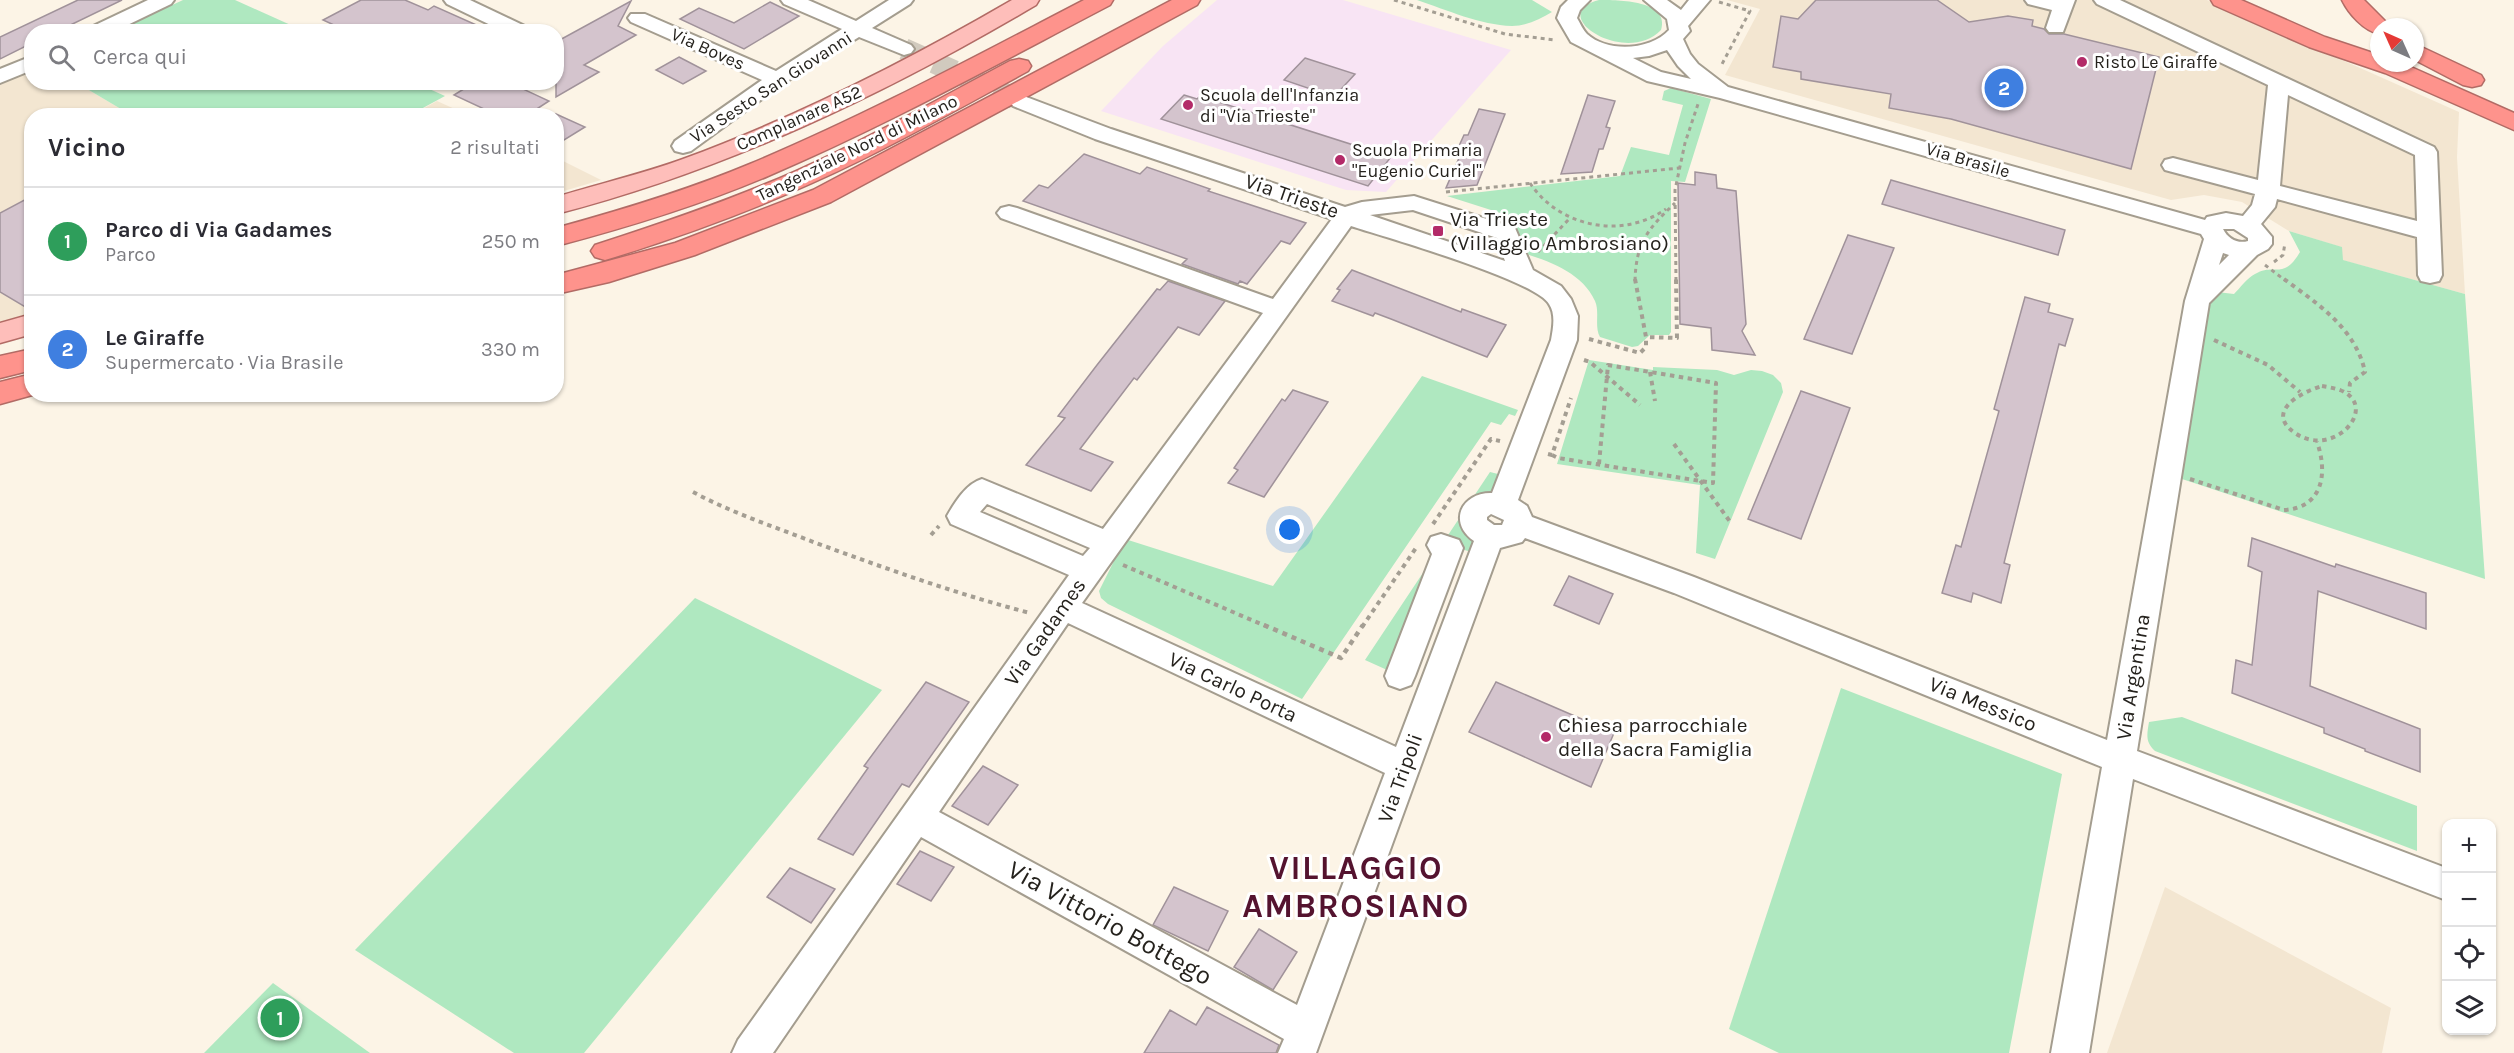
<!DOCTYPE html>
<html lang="it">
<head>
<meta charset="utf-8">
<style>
	:root { --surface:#fff; --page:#f7f7f7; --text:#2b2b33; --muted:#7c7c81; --line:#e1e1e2; --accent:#b45309 }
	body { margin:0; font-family:Karla,sans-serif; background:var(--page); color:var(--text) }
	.controls { position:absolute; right:18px; bottom:18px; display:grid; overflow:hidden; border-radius:12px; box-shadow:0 2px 4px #0004 }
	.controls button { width:54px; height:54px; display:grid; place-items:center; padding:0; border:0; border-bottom:2px solid var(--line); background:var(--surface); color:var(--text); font:30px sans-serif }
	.compass { position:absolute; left:2370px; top:18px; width:54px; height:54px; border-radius:50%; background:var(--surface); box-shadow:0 2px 4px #0004; rotate:315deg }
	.you { position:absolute; left:1290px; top:530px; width:21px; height:21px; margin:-15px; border:4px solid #fff; border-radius:50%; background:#1a73e8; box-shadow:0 0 0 9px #1a73e833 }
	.badge { display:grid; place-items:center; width:39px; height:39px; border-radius:50%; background:var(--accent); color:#fff; font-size:20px; font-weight:700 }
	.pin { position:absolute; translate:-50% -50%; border:3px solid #fff; box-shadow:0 2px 6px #0006 }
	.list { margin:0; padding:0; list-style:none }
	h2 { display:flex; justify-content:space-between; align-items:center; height:78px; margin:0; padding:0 24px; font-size:26px }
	h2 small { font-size:20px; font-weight:400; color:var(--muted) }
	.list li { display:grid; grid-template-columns:39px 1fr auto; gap:18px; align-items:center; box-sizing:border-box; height:108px; padding:0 24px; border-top:2px solid var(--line) }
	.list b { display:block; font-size:22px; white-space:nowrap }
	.list p { margin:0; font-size:20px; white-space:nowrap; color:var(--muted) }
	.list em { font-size:20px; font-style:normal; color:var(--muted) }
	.icon { flex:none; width:33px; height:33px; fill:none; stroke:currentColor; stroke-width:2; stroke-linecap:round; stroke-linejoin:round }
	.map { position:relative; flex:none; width:2514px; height:1053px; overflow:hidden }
	.search { position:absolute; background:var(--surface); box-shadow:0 2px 4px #0004; left:24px; top:24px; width:540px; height:66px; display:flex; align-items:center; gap:15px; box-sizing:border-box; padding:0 21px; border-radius:24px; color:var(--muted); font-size:22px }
	.panel { position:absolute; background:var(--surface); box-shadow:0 2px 4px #0004; left:24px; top:108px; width:540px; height:294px; border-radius:24px }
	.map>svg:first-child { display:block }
	.built { fill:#f3e6d1 }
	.education { fill:#f8e4f4 }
	.green { fill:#afe8c0 }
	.building { fill:#d4c4cd; stroke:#a0929a; stroke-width:1.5 }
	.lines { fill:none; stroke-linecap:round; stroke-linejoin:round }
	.minor-tunnel { stroke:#d1cabe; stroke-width:22; stroke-dasharray:22 11; stroke-linecap:butt }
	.minor-casing { stroke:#a49d8f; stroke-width:4 }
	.major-casing { stroke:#b26b65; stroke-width:3 }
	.highway-casing { stroke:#b26b65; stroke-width:3 }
	.path-far2 { stroke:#a49e93; stroke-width:3; stroke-dasharray:4 4; stroke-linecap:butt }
	.path-far1 { stroke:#a49e93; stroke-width:4; stroke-dasharray:4.5 4.5; stroke-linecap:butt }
	.path { stroke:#a49e93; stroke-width:4.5; stroke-dasharray:5 5; stroke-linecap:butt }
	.minor { fill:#fff; fill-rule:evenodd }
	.major { fill:#febeba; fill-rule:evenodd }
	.highway { fill:#fe938c; fill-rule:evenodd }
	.poi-dot { fill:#b32a68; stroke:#fff; stroke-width:2 }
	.labels { text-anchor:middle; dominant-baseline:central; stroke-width:6; stroke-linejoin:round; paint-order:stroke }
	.far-street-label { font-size:18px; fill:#25221d; stroke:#fff }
	.far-poi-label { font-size:18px; fill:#25221d; stroke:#fff; text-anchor:start }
	.street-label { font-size:21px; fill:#25221d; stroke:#fff }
	.poi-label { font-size:21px; fill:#25221d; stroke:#fff; text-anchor:start }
	.near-street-label { font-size:26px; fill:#25221d; stroke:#fff }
	.near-district-label { font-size:33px; font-weight:bold; letter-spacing:1.5px; fill:#54132f; stroke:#fff }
</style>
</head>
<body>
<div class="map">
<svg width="2514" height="1053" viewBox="0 0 2514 1053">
	<rect width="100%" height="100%" fill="#fcf4e6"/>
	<g class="built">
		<path d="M 1727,0 L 2207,0 L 2459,112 L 2457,157 L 2465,294 L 2342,260 L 2341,247 L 2289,231 L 2242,202 L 2204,195 L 2171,200 L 1725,75 L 1760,9 Z"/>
		<path d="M 31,64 L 32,82 L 77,83 L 131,115 L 32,116 L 31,315 L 0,323 L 0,79 Z"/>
		<path d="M 437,101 L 468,115 L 410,116 Z"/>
		<path d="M 557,158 L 601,180 L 557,193 Z"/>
		<path d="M 2165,887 L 2391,1008 L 2382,1053 L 2107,1053 Z"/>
	</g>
	<path class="education" d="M 1217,0 L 1343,0 L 1511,50 L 1386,192 L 1346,190 L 1101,111 L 1163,46 Z"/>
	<g class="green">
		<path d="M 183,0 L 235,0 L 304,31 L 114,32 Z"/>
		<path d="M 1417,0 L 1532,0 L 1552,12 C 1540,19 1527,26 1512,26 C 1480,25 1447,10 1417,0 Z"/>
		<path d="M 1599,0 C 1618,0 1670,0 1661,30 C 1625,67 1544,14 1599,0 Z"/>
		<path d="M 416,83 L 445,96 L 410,115 L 131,115 L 77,83 Z"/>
		<path d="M 1671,88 L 1711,99 L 1685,182 L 1671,181 L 1671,332 L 1669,335 L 1650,335 L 1638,346 L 1632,347 L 1600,337 C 1594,327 1600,312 1595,301 C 1579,265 1530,256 1497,245 L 1516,218 L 1447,196 L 1620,176 L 1631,147 L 1669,155 L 1683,105 L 1662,100 L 1664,91 Z"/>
		<path d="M 2289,231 L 2342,247 L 2343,260 L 2465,294 L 2485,579 L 2182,479 L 2210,304 L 2217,292 L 2234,294 C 2240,288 2247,278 2255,274 C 2275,262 2283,281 2300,252 Z"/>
		<path d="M 1589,360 L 1653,370 L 1653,367 L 1717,370 L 1734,375 L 1751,370 L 1762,371 L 1773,375 L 1781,383 L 1783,392 L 1715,559 L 1696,553 L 1700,485 L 1557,464 Z"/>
		<path d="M 1422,376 L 1518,410 L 1515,416 L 1509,414 L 1501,425 L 1491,422 L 1302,699 L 1108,604 L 1101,598 L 1099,591 L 1125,539 L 1273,586 Z"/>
		<path d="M 1490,472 L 1502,475 L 1478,535 L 1475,553 L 1447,545 L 1396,674 L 1365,660 Z"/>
		<path d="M 695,598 L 882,690 L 584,1053 L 514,1053 L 355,950 Z"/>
		<path d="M 1841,688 L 2062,774 L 2009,1053 L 1779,1053 L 1729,1029 Z"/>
		<path d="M 2182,717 L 2417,806 L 2417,851 L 2155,751 C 2145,742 2147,734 2149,722 Z"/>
		<path d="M 273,983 L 370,1053 L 204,1053 Z"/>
	</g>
	<g class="building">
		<path d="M 78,0 L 122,0 L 56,32 L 32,32 L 32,43 L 0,59 L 0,37 Z"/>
		<path d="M 361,0 L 405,0 L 428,10 L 434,6 L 492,32 L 349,32 L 323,20 Z"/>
		<path d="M 1816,0 L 1937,0 L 1969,22 L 2008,16 L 2033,20 L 2032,26 L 2044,29 L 2049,34 L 2064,34 L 2159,57 L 2131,169 L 1951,119 L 1889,108 L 1891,94 L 1801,79 L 1801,72 L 1773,67 L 1781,16 L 1798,19 Z"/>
		<path d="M 631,1 L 618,26 L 636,35 L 584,65 L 599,72 L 556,97 L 556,42 Z"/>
		<path d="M 770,2 L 799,16 L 744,49 L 680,19 L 699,8 L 734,23 Z"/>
		<path d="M 679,57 L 706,71 L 683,84 L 656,70 Z"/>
		<path d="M 1305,58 L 1355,74 L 1334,97 L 1284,80 Z"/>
		<path d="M 475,82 L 508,82 L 549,101 L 526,116 L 499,116 L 454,95 Z"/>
		<path d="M 1184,95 L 1197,99 L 1200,96 L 1391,157 L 1368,186 L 1161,119 Z"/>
		<path d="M 1588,95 L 1615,101 L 1606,127 L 1610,128 L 1603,149 L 1599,149 L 1592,172 L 1561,174 Z"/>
		<path d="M 1479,109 L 1505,114 L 1477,185 L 1446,188 L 1459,158 L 1454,157 L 1464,135 L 1468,135 Z"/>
		<path d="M 556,114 L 585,127 L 556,145 Z"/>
		<path d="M 1084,154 L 1140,174 L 1147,167 L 1210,189 L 1208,191 L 1306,223 L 1290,244 L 1281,241 L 1247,284 L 1240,281 L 1238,284 L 1182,264 L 1187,259 L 1023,201 L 1039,185 L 1048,188 Z"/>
		<path d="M 1695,172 L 1716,175 L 1717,188 L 1736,191 L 1746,324 L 1742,331 L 1755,355 L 1712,350 L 1711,328 L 1680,324 L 1678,183 L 1695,185 Z"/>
		<path d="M 1891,180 L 2065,230 L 2058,255 L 1882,204 Z"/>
		<path d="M 32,196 L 32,311 L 0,292 L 0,213 Z"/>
		<path d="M 1848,235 L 1894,248 L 1852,354 L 1804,339 Z"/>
		<path d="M 1352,270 L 1461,312 L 1462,309 L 1506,325 L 1487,357 L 1391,319 L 1375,313 L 1373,316 L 1332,301 L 1340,290 L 1337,289 Z"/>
		<path d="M 1168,281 L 1225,301 L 1199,335 L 1178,327 L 1137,380 L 1134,378 L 1080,449 L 1113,462 L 1091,491 L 1026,465 L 1065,418 L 1058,416 L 1097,365 L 1157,289 L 1160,290 Z"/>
		<path d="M 2025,297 L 2050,304 L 2048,312 L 2073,319 L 2065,346 L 2059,344 L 2004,563 L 2010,565 L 2001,603 L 1973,593 L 1971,602 L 1942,593 L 1956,545 L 1961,547 L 1999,411 L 1994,409 Z"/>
		<path d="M 1293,390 L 1328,402 L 1264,497 L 1228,483 L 1238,470 L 1234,468 L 1282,399 L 1285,401 Z"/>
		<path d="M 1801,391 L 1850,408 L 1801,539 L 1748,519 Z"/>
		<path d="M 2252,538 L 2335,567 L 2336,564 L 2426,593 L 2426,629 L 2318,591 L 2310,686 L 2420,729 L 2420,772 L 2365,751 L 2365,749 L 2324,733 L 2324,728 L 2232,693 L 2236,660 L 2252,665 L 2262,572 L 2248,566 Z"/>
		<path d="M 1569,576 L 1613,594 L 1599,624 L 1554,605 Z"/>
		<path d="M 926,682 L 969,702 L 909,787 L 902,784 L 853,855 L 818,839 L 868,768 L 864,766 Z"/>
		<path d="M 1496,682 L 1614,733 L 1591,787 L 1469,732 Z"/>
		<path d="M 983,766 L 1018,785 L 988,825 L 952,806 Z"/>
		<path d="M 920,851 L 954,867 L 931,901 L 897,884 Z"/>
		<path d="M 790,868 L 835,889 L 811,923 L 767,897 Z"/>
		<path d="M 1174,887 L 1228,911 L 1208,951 L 1153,925 Z"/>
		<path d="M 1259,929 L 1297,952 L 1273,990 L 1234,967 Z"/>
		<path d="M 1207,1007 L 1279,1045 L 1276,1053 L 1144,1053 L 1170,1010 L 1196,1025 Z"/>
	</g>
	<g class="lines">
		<path class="minor-tunnel" d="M 904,49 L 1021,101"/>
		<defs>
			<g id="minor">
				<path d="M 148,0 L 174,0 L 171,4 L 113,32 L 86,32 L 89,28 Z"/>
				<path d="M 444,0 L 470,0 L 529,28 L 532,32 L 505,32 L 447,4 Z"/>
				<path d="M 781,0 L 808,0 L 856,21 L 889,0 L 913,0 L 910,4 L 872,28 L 911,45 L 914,49 L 911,53 L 904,55 L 859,37 L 784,83 L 691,151 L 683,153 L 675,151 L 672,146 L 675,141 L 762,80 L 631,22 L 628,18 L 631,14 L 645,14 L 776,71 L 842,29 L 784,4 Z"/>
				<path d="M 1568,0 L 1590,0 L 1580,10 L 1577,18 C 1580,23 1583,30 1587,34 C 1608,53 1651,50 1669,30 L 1667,19 L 1644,0 L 1667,0 L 1681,10 L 1689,0 L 1710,0 L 1688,26 L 1690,31 L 1683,39 L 1690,54 L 1698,64 L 1728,87 L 2205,220 L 2207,217 L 2226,213 L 2243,216 L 2252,205 L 2255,194 L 2165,170 L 2162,165 L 2165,160 L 2173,158 L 2258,180 L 2268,85 L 2097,4 L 2094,0 L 2120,0 L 2434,147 L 2437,152 L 2442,275 L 2439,281 L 2430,283 L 2421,281 L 2418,275 L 2417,237 L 2277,199 L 2275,207 L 2261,224 L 2272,237 L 2272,244 L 2268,249 L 2257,255 L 2209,303 L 2137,751 L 2446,868 L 2446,900 L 2133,779 L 2089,1053 L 2051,1053 L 2102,767 L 1674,593 L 1525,538 L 1522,542 L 1500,548 L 1316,1053 L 1278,1053 L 1284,1039 L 921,837 L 773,1053 L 732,1053 L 738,1040 L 1069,575 L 951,524 L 947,516 C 955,502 966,484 982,479 L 1103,529 L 1263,313 L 1001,218 L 997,213 L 1001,208 L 1009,206 L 1017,208 L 1273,299 L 1332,219 L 1095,139 L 1013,106 L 1010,101 L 1013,96 L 1021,95 L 1111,129 L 1345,207 L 1362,202 L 1414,196 L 1515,228 L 1533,270 L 1561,286 L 1571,299 L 1578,316 L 1577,340 L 1518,500 L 1527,506 L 1532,517 L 1694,577 L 2107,740 L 2185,301 L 2204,239 L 2201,234 L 1720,98 L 1647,81 L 1571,42 L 1557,18 L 1561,7 ZM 1667,50 L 1678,66 L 1691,79 L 1661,72 L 1633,58 L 1649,56 ZM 2288,95 L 2415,155 L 2417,221 L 2280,186 ZM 1413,210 L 1497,238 L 1505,261 L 1370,215 ZM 1351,226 C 1385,237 1535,280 1549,304 C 1556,314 1553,329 1551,340 L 1492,493 C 1462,492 1447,522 1474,541 L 1396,747 L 1082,603 ZM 2223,229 L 2234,229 L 2248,238 L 2248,241 C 2238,244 2228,239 2223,229 ZM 2223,253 L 2229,255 L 2219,265 ZM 987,504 L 1090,548 L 1083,556 L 980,512 ZM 1491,514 L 1504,520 L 1502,525 L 1494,525 L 1487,520 L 1487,517 ZM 1068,623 L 1385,773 L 1297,1005 L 939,812 Z"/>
				<path d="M 2025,0 L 2075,0 L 2063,32 L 2049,32 L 2046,28 L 2052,10 L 2028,4 Z"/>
				<path d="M 32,56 L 32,70 L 0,83 L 0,69 Z"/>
				<path d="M 1441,534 L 1459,540 L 1463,548 L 1415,676 L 1411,685 L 1400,689 L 1389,685 L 1385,676 L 1432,554 L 1427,545 L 1431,537 Z"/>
			</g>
			<g id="major">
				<path d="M 1012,0 L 1039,0 L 1036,5 C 885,94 727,170 556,214 L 556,197 C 598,184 642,174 683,159 C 797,117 907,61 1012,0 Z"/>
				<path d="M 32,314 L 32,334 L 0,343 L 0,323 Z"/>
			</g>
			<g id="highway">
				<path d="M 1084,0 L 1113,0 L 1110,5 C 997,64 885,126 768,176 C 700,205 628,227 556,246 L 556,228 C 622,210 688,190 750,164 C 865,116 974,57 1084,0 Z"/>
				<path d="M 1172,0 L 1200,0 L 1197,5 L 831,202 L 695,255 L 609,282 L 556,294 L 556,275 L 675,243 L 813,190 Z"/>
				<path d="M 2211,0 L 2241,0 L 2325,37 L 2379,55 L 2379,63 L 2402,63 L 2514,113 L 2514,130 L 2385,73 L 2309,47 L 2214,5 Z"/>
				<path d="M 2342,0 L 2364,0 L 2391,27 L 2379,27 L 2379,34 C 2363,30 2349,14 2342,0 Z"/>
				<path d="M 2415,44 L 2481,75 L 2484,80 L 2481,85 L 2472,87 L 2463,85 L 2415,60 Z"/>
				<path d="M 1019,59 L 1028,61 L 1031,66 L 1028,71 C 956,110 886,150 812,183 C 748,212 682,236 615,257 L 605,260 L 595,257 L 591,251 L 595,245 C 663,223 731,200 796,171 C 869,138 939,99 1010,61 Z"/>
				<path d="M 32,349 L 32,370 L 0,378 L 0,356 Z"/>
				<path d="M 32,374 L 32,394 L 36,394 L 0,404 L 0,382 Z"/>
			</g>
		</defs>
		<use href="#minor" class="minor-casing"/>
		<use href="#major" class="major-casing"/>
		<use href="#highway" class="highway-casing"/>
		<g class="path-far2">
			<path d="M 1394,0 L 1505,34 L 1555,40"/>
			<path d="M 1719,2 L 1750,11 L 1721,66"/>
			<path d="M 1530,183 C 1559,227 1622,240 1666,209"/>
			<path d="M 1446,192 L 1679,168"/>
			<path d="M 1538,252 L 1570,218"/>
			<path d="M 2274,262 L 2283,255 L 2285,243"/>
			<path d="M 2265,265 L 2286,281"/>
			<path d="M 1635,281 C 1636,242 1648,229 1675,203"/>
			<path d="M 1676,281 L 1675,190 L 1685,143 L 1698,104"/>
		</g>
		<g class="path-far1">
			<path d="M 1635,279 L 1646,337 L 1677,338 L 1676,279"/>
			<path d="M 2284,279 C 2318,304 2356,329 2365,372 L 2350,383 L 2349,392"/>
			<path d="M 1589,339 L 1640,353 L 1646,347 L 1646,337"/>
			<path d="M 2214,340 L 2268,365 L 2300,392"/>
			<path d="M 1584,360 L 1590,362 L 1640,405"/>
			<path d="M 1650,372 L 1655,401"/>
			<path d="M 2322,386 C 2328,387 2334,388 2340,390 C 2381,406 2334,460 2295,433 C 2264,412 2301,392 2322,386 Z"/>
			<path d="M 1674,444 L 1731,523"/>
			<path d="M 1548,454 L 1552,455 L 1571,398"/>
			<path d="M 1552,455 L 1558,458 L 1713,483 L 1716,383 L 1608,365 L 1599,464"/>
			<path d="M 2190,479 L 2284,510 C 2323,508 2328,473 2317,442"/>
			<path d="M 693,492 C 732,513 775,527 816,543 C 887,569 957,594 1030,613"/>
			<path d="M 1433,524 L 1491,439 L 1500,441"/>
			<path d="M 931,535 L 939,526"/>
			<path d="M 1123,565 L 1268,627"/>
			<path d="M 1362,627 L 1416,548"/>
		</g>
		<path class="path" d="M 1264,625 L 1341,658 L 1363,625"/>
		<use href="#minor" class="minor"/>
		<use href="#major" class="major"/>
		<use href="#highway" class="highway"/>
	</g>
	<g class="poi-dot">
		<circle cx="2082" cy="62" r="6"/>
		<circle cx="1188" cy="105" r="6"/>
		<circle cx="1340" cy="160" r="6"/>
		<rect x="1432" y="225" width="12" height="12" rx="3"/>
		<circle cx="1546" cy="737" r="6"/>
	</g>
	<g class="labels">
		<g class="far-street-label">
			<text transform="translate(708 49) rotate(24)">Via Boves</text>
			<text transform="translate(771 87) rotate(-33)">Via Sesto San Giovanni</text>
			<text transform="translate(799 118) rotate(-24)">Complanare A52</text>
			<text transform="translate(857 148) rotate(-26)">Tangenziale Nord di Milano</text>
			<text transform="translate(1968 160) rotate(16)">Via Brasile</text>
		</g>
		<g class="far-poi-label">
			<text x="2094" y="62">Risto Le Giraffe</text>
			<text x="1200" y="95">Scuola dell'Infanzia<tspan x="1200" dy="21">di "Via Trieste"</tspan></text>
			<text x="1352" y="150">Scuola Primaria<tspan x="1352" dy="21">"Eugenio Curiel"</tspan></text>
		</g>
		<g class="street-label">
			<text transform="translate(1292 196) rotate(19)">Via Trieste</text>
			<text transform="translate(1045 632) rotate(-55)">Via Gadames</text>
			<text transform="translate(2133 677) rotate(-81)">Via Argentina</text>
			<text transform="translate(1233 687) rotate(25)">Via Carlo Porta</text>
			<text transform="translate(1983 704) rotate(22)">Via Messico</text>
			<text transform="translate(1400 778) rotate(-70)">Via Tripoli</text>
		</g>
		<g class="poi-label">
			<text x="1450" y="219">Via Trieste<tspan x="1450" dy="24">(Villaggio Ambrosiano)</tspan></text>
			<text x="1558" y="725">Chiesa parrocchiale<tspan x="1558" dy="24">della Sacra Famiglia</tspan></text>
		</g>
		<g class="near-street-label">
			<text transform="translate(1110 923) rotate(29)">Via Vittorio Bottego</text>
		</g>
		<g class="near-district-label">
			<text x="1356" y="868">VILLAGGIO<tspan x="1356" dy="38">AMBROSIANO</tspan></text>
		</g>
	</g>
</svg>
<div class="controls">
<button>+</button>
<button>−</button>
<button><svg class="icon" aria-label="locate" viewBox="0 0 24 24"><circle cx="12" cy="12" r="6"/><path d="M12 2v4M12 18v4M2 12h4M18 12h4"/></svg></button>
<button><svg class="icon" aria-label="layers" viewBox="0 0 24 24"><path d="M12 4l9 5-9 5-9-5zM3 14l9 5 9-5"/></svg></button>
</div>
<svg class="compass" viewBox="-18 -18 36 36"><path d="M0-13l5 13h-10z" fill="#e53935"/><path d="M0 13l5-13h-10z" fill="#7c7c81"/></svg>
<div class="you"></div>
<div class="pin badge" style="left:280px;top:1018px;background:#2e9e5b">1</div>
<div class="pin badge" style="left:2004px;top:88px;background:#3f7fe0">2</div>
<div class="search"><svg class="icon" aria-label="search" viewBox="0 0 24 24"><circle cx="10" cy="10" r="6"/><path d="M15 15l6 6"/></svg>Cerca qui</div>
<section class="panel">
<h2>Vicino<small>2 risultati</small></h2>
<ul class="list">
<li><span class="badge" style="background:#2e9e5b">1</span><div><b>Parco di Via Gadames</b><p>Parco</p></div><em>250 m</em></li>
<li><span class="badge" style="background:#3f7fe0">2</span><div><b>Le Giraffe</b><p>Supermercato · Via Brasile</p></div><em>330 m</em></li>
</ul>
</section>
</div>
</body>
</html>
